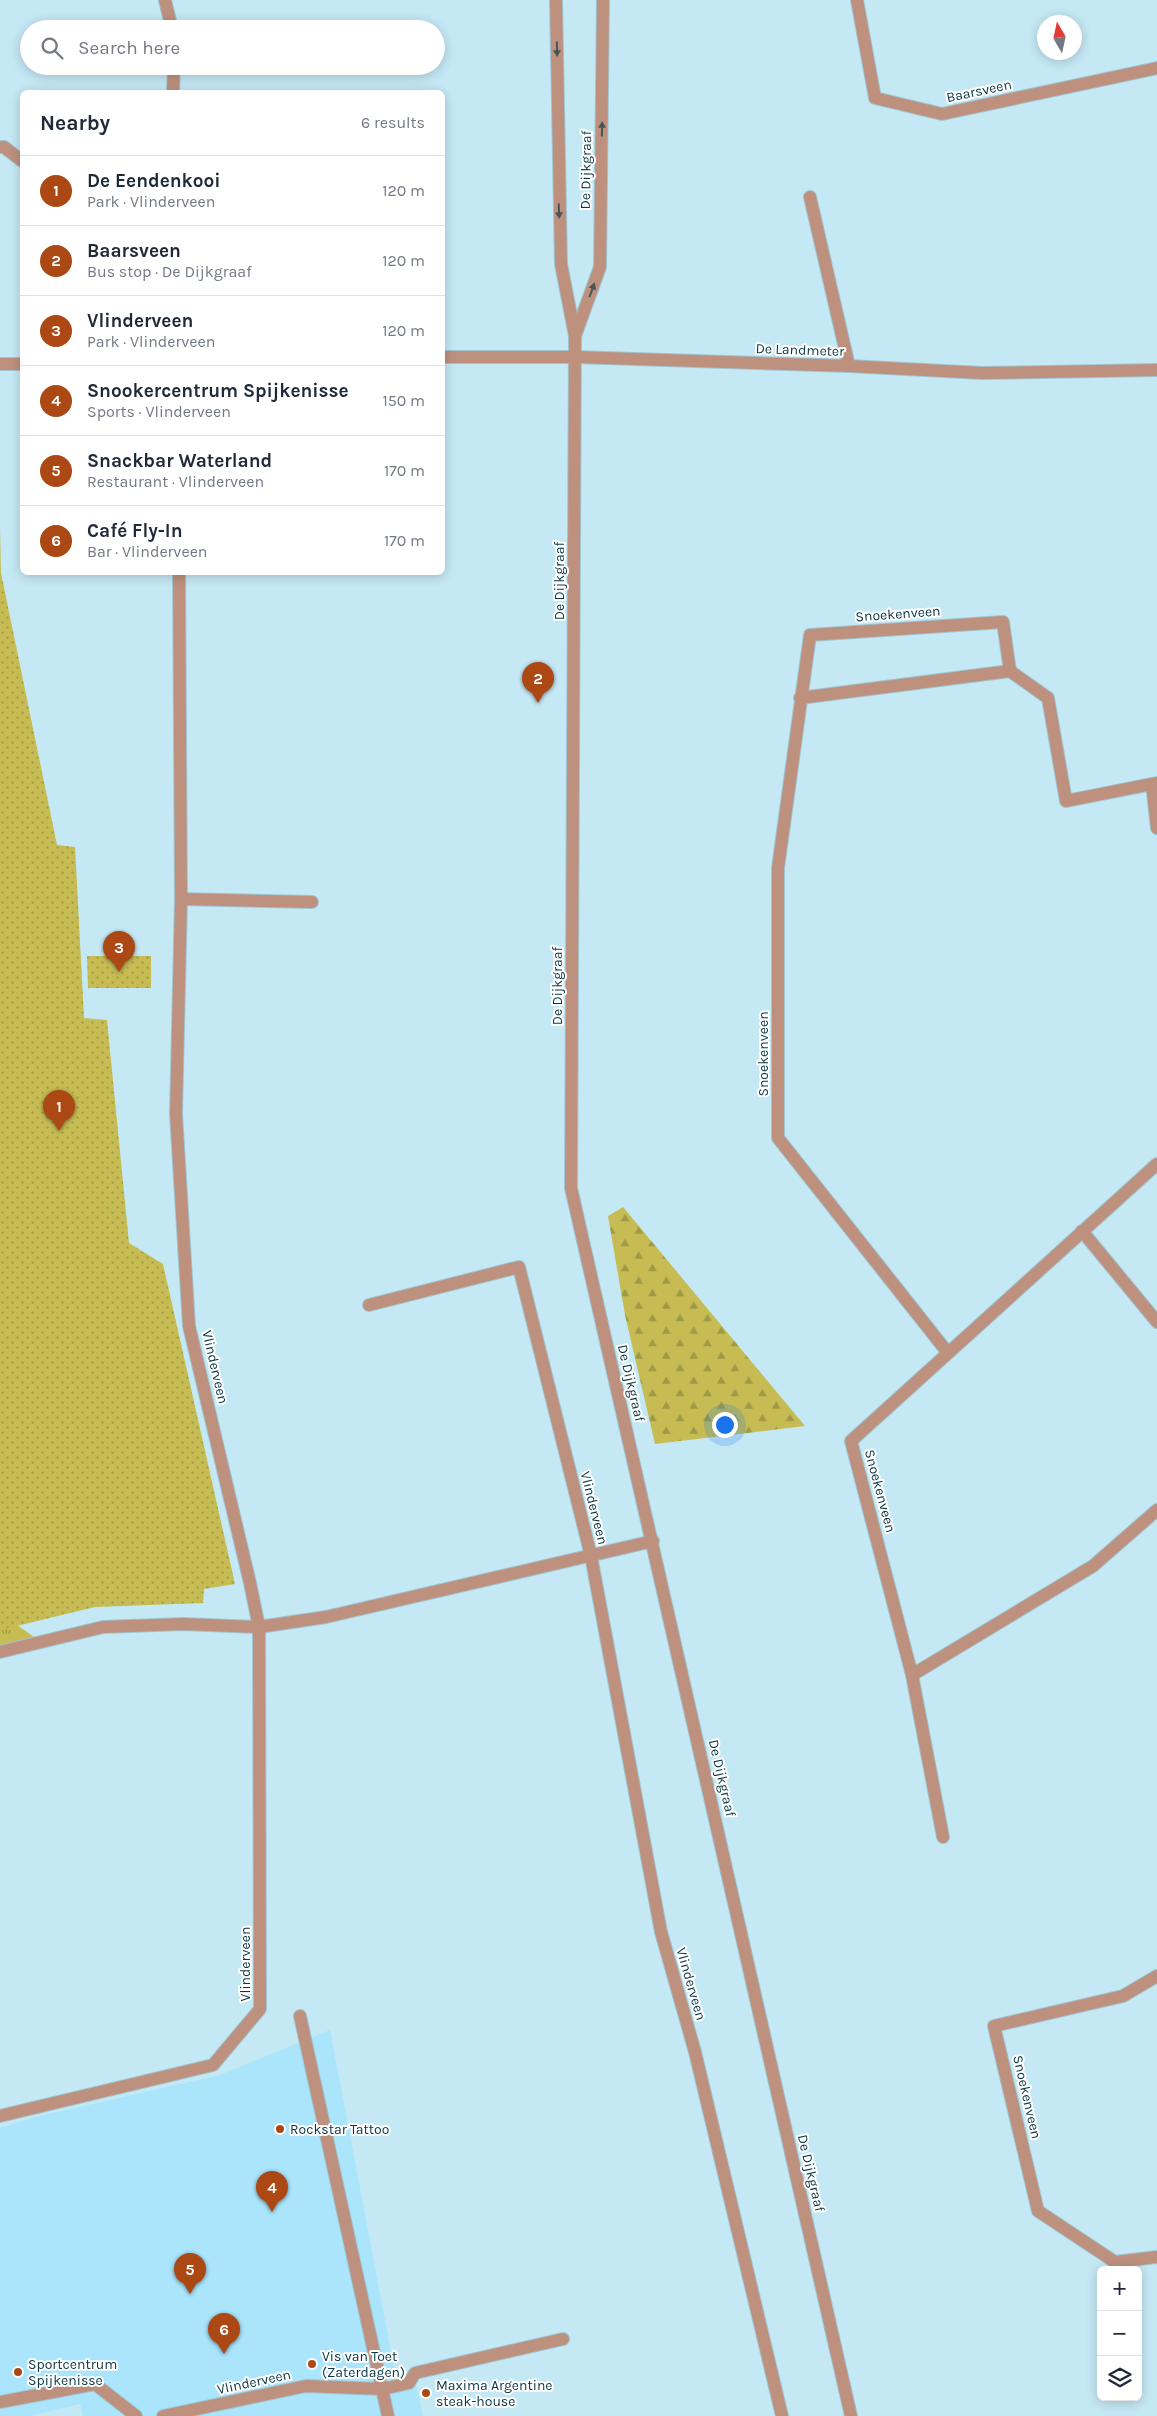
<!DOCTYPE html>
<html lang="en">
<head>
<meta charset="utf-8">
<style>
	:root { --surface:#fff; --page:#f2f2f3; --text:#1f2937; --muted:#747a83; --line:#e0e1e3; --accent:#ac4814 }
	body { margin:0; font-family:Karla,sans-serif; background:var(--page); color:var(--text) }
	.controls { position:absolute; right:15px; bottom:15px; display:grid; overflow:hidden; border-radius:8px; box-shadow:0 2px 12px #0003 }
	.controls button { width:45px; height:45px; display:grid; place-items:center; padding:0; border:0; border-bottom:1px solid var(--line); background:var(--surface); color:var(--text); font:25px sans-serif }
	.compass { position:absolute; left:1037px; top:15px; width:45px; height:45px; border-radius:50%; background:var(--surface); box-shadow:0 2px 12px #0003; rotate:351deg }
	.you { position:absolute; left:724px; top:1424px; width:18px; height:18px; margin:-12px; border:4px solid #fff; border-radius:50%; background:#1a73e8; box-shadow:0 0 0 8px #1a73e833 }
	.badge { display:grid; place-items:center; width:32px; height:32px; border-radius:50%; background:var(--accent); color:#fff; font-size:16px; font-weight:700 }
	.pin { position:absolute; translate:-50% -41px; filter:drop-shadow(0 1px 2px #0008) }
	.pin::after { content:''; position:absolute; top:26px; width:18px; height:15px; background:inherit; clip-path:polygon(0 0,100% 0,50% 100%) }
	.list { margin:0; padding:0; list-style:none }
	h2 { display:flex; justify-content:space-between; align-items:center; height:65px; margin:0; padding:0 20px; font-size:21px }
	h2 small { font-size:16px; font-weight:400; color:var(--muted) }
	.list li { display:grid; grid-template-columns:32px 1fr auto; gap:15px; align-items:center; box-sizing:border-box; height:70px; padding:0 20px; border-top:1px solid var(--line) }
	.list b { display:block; font-size:19px; white-space:nowrap }
	.list p { margin:0; font-size:16px; white-space:nowrap; color:var(--muted) }
	.list em { font-size:16px; font-style:normal; color:var(--muted) }
	.icon { flex:none; width:28px; height:28px; fill:none; stroke:currentColor; stroke-width:2; stroke-linecap:round; stroke-linejoin:round }
	.map { position:relative; flex:none; width:1157px; height:2416px; overflow:hidden }
	.search { position:absolute; background:var(--surface); box-shadow:0 2px 12px #0003; left:20px; top:20px; width:425px; height:55px; display:flex; align-items:center; gap:12px; box-sizing:border-box; padding:0 18px; border-radius:28px; color:var(--muted); font-size:19px }
	.panel { position:absolute; background:var(--surface); box-shadow:0 2px 12px #0003; left:20px; top:90px; width:425px; height:485px; border-radius:8px }
	.map>svg:first-child { display:block }
	.built { fill:#aae5fc }
	.grass { fill:url(#grass-tufts) }
	.forest { fill:url(#forest-firs) }
	.park { fill:url(#park-dots) }
	.lines { fill:none; stroke-linecap:round; stroke-linejoin:round }
	.minor-casing { stroke:#a0c4d1; stroke-width:14 }
	.minor { stroke:#bd917e; stroke-width:12 }
	.oneway { fill:#495558 }
	.poi-dot { fill:#ac4814; stroke:#fff; stroke-width:2 }
	.labels { text-anchor:middle; dominant-baseline:central; stroke-width:4; stroke-linejoin:round; paint-order:stroke }
	.street-label { font-size:14px; fill:#0a3543; stroke:#fff }
	.poi-label { font-size:14px; fill:#0a3543; stroke:#fff; text-anchor:start }
</style>
</head>
<body>
<div class="map">
<svg width="1157" height="2416" viewBox="0 0 1157 2416">
	<defs>
		<pattern id="grass-tufts" width="24" height="20" patternUnits="userSpaceOnUse" patternTransform="scale(1.25)"><rect width="24" height="20" fill="#c6bc53"/><path d="M3 7l-1-3M5 7V3M7 7l1-3M15 17l-1-3M17 17v-4M19 17l1-3" fill="none" stroke="#9f9a46"/></pattern>
		<pattern id="forest-firs" width="22" height="20" patternUnits="userSpaceOnUse" patternTransform="scale(1.25)"><rect width="22" height="20" fill="#c6bc53"/><path d="M5 1l3.5 6h-7zM16 11l3.5 6h-7z" fill="#9f9a46"/></pattern>
		<pattern id="park-dots" width="8" height="8" patternUnits="userSpaceOnUse" patternTransform="scale(1.25)"><rect width="8" height="8" fill="#c6bc53"/><path d="M2 2h.1M6 6h.1" fill="none" stroke="#9f9a46" stroke-width="1.8" stroke-linecap="round"/></pattern>
	</defs>
	<rect width="100%" height="100%" fill="#c5e8f5"/>
	<path class="built" d="M 330,2030 L 396,2378 L 415,2381 L 423,2416 L 83,2416 L 80,2404 L 28,2416 L 0,2416 L 0,2128 L 31,2118 L 220,2075 Z"/>
	<path class="grass" d="M 0,1613 L 40,1641 L 0,1646 Z"/>
	<path class="forest" d="M 623,1207 L 805,1426 L 655,1444 L 625,1315 L 608,1216 Z"/>
	<g class="park">
		<path d="M 0,526 L 1,573 L 57,845 L 75,847 L 84,1018 L 107,1020 L 129,1243 L 163,1264 L 235,1584 L 204,1589 L 203,1603 L 95,1607 L 0,1630 Z"/>
		<path d="M 87,956 L 151,956 L 151,988 L 88,988 Z"/>
	</g>
	<g class="lines">
		<defs>
			<g id="minor">
				<path d="M 165,0 L 172,29"/>
				<path d="M 556,0 L 561,264 L 575,336 L 571,1188 L 851,2416"/>
				<path d="M 857,0 L 875,98 L 942,114 L 1157,68"/>
				<path d="M 173,92 L 174,66"/>
				<path d="M 0,147 L 4,147 L 22,161"/>
				<path d="M 810,197 L 849,366"/>
				<path d="M 575,336 L 600,267 L 603,0"/>
				<path d="M 442,357 L 575,357 L 849,366 L 982,373 L 1157,370"/>
				<path d="M 0,364 L 22,364"/>
				<path d="M 1010,671 L 1048,698 L 1066,801 L 1157,783"/>
				<path d="M 800,698 L 1010,671 L 1003,622 L 810,635 L 778,868 L 778,1138 L 948,1353"/>
				<path d="M 1152,784 L 1157,828"/>
				<path d="M 181,899 L 312,902"/>
				<path d="M 1082,1231 L 1157,1322"/>
				<path d="M 369,1305 L 519,1267 L 591,1556 L 661,1932 L 695,2052 L 782,2416"/>
				<path d="M 0,1652 L 103,1627 L 183,1624 L 259,1627 L 326,1617 L 653,1541"/>
				<path d="M 912,1675 L 851,1441 L 1157,1164"/>
				<path d="M 943,1837 L 912,1675 L 1093,1566 L 1157,1510"/>
				<path d="M 1157,1976 L 1123,1996 L 994,2026 L 1038,2211 L 1115,2262 L 1157,2257"/>
				<path d="M 300,2016 L 388,2416"/>
				<path d="M 0,2116 L 213,2065 L 260,2009 L 259,1627 L 250,1583 L 189,1326 L 176,1114 L 181,899 L 179,572"/>
				<path d="M 0,2402 L 95,2384 L 136,2416"/>
				<path d="M 163,2416 L 306,2386 L 383,2389 L 409,2383 L 415,2373 L 563,2339"/>
			</g>
		</defs>
		<use href="#minor" class="minor-casing"/>
		<use href="#minor" class="minor"/>
	</g>
	<defs><path id="oneway-solid" d="M-6-.8H1V-3.2L6.5 0L1 3.2V.8H-6Z" transform="scale(1.25)"/></defs>
	<g class="oneway">
		<use href="#oneway-solid" transform="translate(557 49) rotate(89)"/>
		<use href="#oneway-solid" transform="translate(602 129) rotate(-89)"/>
		<use href="#oneway-solid" transform="translate(559 211) rotate(88)"/>
		<use href="#oneway-solid" transform="translate(592 290) rotate(-70)"/>
	</g>
	<g class="poi-dot">
		<circle cx="280" cy="2129" r="5"/>
		<circle cx="312" cy="2364" r="5"/>
		<circle cx="18" cy="2372" r="5"/>
		<circle cx="426" cy="2393" r="5"/>
	</g>
	<g class="labels">
		<g class="street-label">
			<text transform="translate(979 91) rotate(-12)">Baarsveen</text>
			<text transform="translate(586 170) rotate(-89)">De Dijkgraaf</text>
			<text transform="translate(800 350) rotate(2)">De Landmeter</text>
			<text transform="translate(559 581) rotate(-90)">De Dijkgraaf</text>
			<text transform="translate(898 614) rotate(-4)">Snoekenveen</text>
			<text transform="translate(557 986) rotate(-90)">De Dijkgraaf</text>
			<text transform="translate(763 1054) rotate(-90)">Snoekenveen</text>
			<text transform="translate(215 1367) rotate(77)">Vlinderveen</text>
			<text transform="translate(631 1383) rotate(77)">De Dijkgraaf</text>
			<text transform="translate(880 1491) rotate(75)">Snoekenveen</text>
			<text transform="translate(594 1508) rotate(76)">Vlinderveen</text>
			<text transform="translate(722 1778) rotate(77)">De Dijkgraaf</text>
			<text transform="translate(245 1964) rotate(-90)">Vlinderveen</text>
			<text transform="translate(691 1984) rotate(74)">Vlinderveen</text>
			<text transform="translate(1027 2097) rotate(77)">Snoekenveen</text>
			<text transform="translate(811 2173) rotate(77)">De Dijkgraaf</text>
			<text transform="translate(254 2382) rotate(-12)">Vlinderveen</text>
		</g>
		<g class="poi-label">
			<text x="290" y="2129">Rockstar Tattoo</text>
			<text x="322" y="2356">Vis van Toet<tspan x="322" dy="16">(Zaterdagen)</tspan></text>
			<text x="28" y="2364">Sportcentrum<tspan x="28" dy="16">Spijkenisse</tspan></text>
			<text x="436" y="2385">Maxima Argentine<tspan x="436" dy="16">steak-house</tspan></text>
		</g>
	</g>
</svg>
<div class="controls">
<button>+</button>
<button>−</button>
<button><svg class="icon" aria-label="layers" viewBox="0 0 24 24"><path d="M12 4l9 5-9 5-9-5zM3 14l9 5 9-5"/></svg></button>
</div>
<svg class="compass" viewBox="-18 -18 36 36"><path d="M0-13l5 13h-10z" fill="#e53935"/><path d="M0 13l5-13h-10z" fill="#747a83"/></svg>
<div class="you"></div>
<div class="pin badge" style="left:59px;top:1131px">1</div>
<div class="pin badge" style="left:538px;top:703px">2</div>
<div class="pin badge" style="left:119px;top:972px">3</div>
<div class="pin badge" style="left:272px;top:2212px">4</div>
<div class="pin badge" style="left:190px;top:2294px">5</div>
<div class="pin badge" style="left:224px;top:2354px">6</div>
<div class="search"><svg class="icon" aria-label="search" viewBox="0 0 24 24"><circle cx="10" cy="10" r="6"/><path d="M15 15l6 6"/></svg>Search here</div>
<section class="panel">
<h2>Nearby<small>6 results</small></h2>
<ul class="list">
<li><span class="badge">1</span><div><b>De Eendenkooi</b><p>Park · Vlinderveen</p></div><em>120 m</em></li>
<li><span class="badge">2</span><div><b>Baarsveen</b><p>Bus stop · De Dijkgraaf</p></div><em>120 m</em></li>
<li><span class="badge">3</span><div><b>Vlinderveen</b><p>Park · Vlinderveen</p></div><em>120 m</em></li>
<li><span class="badge">4</span><div><b>Snookercentrum Spijkenisse</b><p>Sports · Vlinderveen</p></div><em>150 m</em></li>
<li><span class="badge">5</span><div><b>Snackbar Waterland</b><p>Restaurant · Vlinderveen</p></div><em>170 m</em></li>
<li><span class="badge">6</span><div><b>Café Fly-In</b><p>Bar · Vlinderveen</p></div><em>170 m</em></li>
</ul>
</section>
</div>
</body>
</html>
